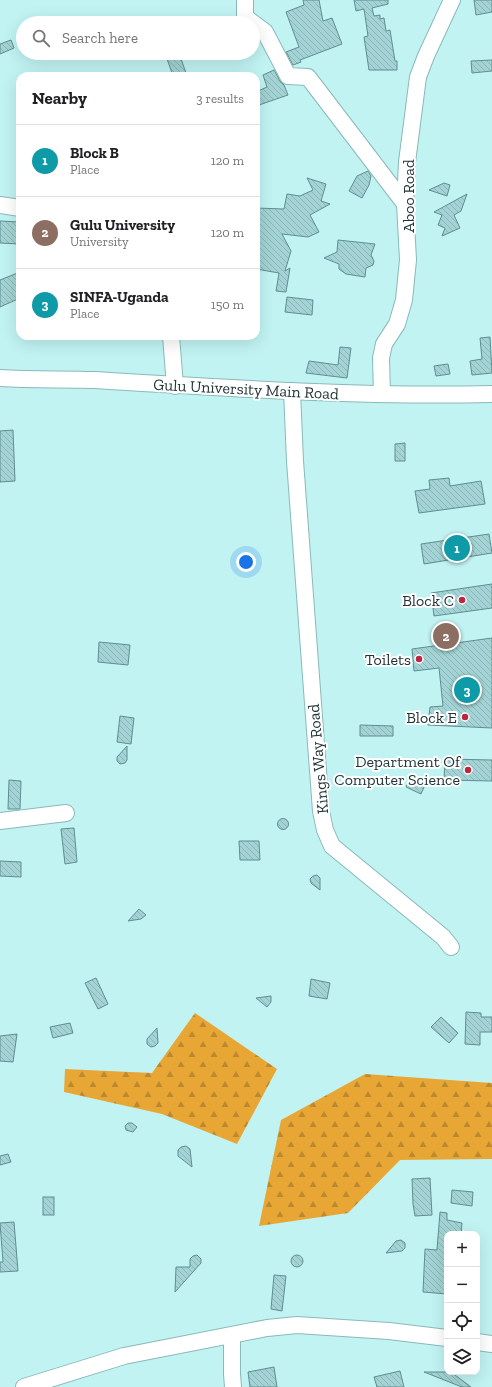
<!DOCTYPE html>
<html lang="en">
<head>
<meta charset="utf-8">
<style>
	:root { --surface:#fff; --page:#f6f6f6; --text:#202124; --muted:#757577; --line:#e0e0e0; --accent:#b92741 }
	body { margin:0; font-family:"Zilla Slab",serif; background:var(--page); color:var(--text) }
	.controls { position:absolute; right:12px; bottom:12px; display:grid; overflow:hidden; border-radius:8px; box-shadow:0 4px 16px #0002 }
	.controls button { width:36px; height:36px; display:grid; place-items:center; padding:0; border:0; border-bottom:1px solid var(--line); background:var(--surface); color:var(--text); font:20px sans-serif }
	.you { position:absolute; left:246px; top:562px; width:14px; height:14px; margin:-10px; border:3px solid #fff; border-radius:50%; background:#1a73e8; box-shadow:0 0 0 6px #1a73e833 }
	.badge { display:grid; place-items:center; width:26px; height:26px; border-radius:50%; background:var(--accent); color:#fff; font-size:13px; font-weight:700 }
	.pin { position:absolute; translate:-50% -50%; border:2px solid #fff; box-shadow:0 1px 4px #0006 }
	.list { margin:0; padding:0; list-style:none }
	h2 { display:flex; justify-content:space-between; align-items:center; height:52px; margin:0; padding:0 16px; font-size:17px }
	h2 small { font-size:13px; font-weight:400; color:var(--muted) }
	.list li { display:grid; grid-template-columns:26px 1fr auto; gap:12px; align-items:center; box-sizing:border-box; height:72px; padding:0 16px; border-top:1px solid var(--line) }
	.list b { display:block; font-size:15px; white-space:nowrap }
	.list p { margin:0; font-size:13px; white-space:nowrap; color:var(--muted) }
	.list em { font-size:13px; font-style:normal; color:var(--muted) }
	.icon { flex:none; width:22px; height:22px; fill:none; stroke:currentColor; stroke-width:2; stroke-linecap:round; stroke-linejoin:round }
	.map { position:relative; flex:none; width:492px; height:1387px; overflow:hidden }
	.search { position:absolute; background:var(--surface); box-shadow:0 4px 16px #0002; left:16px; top:16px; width:244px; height:44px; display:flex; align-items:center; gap:10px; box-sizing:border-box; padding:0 14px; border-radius:22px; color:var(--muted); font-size:15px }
	.panel { position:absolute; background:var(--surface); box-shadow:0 4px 16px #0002; left:16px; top:72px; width:244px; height:268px; border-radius:12px }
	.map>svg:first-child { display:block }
	.forest { fill:url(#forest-firs) }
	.building { fill:url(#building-back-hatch); stroke:#5f8e8f }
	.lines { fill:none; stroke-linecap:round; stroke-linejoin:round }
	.minor-casing { stroke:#8ab9ba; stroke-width:18 }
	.minor { stroke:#fff; stroke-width:16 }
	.poi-dot { fill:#b92741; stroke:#fff; stroke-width:1.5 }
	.labels { text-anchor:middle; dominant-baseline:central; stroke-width:4; stroke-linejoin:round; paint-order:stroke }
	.street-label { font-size:16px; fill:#223536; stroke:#fff }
	.poi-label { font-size:16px; fill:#223536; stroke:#fff; text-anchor:end }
</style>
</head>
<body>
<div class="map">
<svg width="492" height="1387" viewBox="0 0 492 1387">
	<defs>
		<pattern id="forest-firs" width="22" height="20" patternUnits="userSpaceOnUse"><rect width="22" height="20" fill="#e8a735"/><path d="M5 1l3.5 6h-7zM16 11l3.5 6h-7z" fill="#bc892e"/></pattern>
		<pattern id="building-back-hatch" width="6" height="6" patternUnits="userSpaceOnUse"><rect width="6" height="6" fill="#a3d3d4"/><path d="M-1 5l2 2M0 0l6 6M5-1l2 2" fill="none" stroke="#8cb6b7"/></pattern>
	</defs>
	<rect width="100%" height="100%" fill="#c1f3f3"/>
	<g class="forest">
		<path d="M 195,1013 L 277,1069 L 237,1144 L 162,1114 L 64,1092 L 65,1069 L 152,1073 Z"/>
		<path d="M 365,1074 L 492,1083 L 492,1159 L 400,1160 L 348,1213 L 259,1226 L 281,1120 Z"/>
	</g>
	<g class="building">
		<path d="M 303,0 L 319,0 L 323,21 L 332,18 L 342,44 L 300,60 L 301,62 L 293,65 L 286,52 L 299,47 L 286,12 L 304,5 Z"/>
		<path d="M 354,0 L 388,0 L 388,4 L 372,8 L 374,16 L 380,15 L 380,19 L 384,18 L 386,31 L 390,30 L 395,61 L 397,61 L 397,70 L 369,70 L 364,37 L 368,36 L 364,9 L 356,11 Z"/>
		<path d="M 474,0 L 492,0 L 492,12 L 476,15 Z"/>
		<path d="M 11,40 L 14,48 L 0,54 L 0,44 Z"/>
		<path d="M 165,53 L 179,53 L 187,76 L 173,76 Z"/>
		<path d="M 492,60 L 492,71 L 472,73 L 471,61 Z"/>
		<path d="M 274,70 L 280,81 L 284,85 L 288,95 L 256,106 L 256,92 L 267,87 L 263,75 Z"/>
		<path d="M 368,171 L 371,176 L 369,185 L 362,198 L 349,191 L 357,176 Z"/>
		<path d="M 307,178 L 326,184 L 321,201 L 330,204 L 310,215 L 319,232 L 308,237 L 282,234 L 291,251 L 285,271 L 290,268 L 286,292 L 276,291 L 279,273 L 256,269 L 256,208 L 284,209 L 287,194 L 300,196 L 313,190 Z"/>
		<path d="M 444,183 L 450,185 L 447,196 L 429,190 Z"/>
		<path d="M 467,194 L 461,211 L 454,215 L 460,228 L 442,236 L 445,228 L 438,225 L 442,215 L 434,212 Z"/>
		<path d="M 0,221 L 20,222 L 20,244 L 0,243 Z"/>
		<path d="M 338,240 L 375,244 L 371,255 L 374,261 L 373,265 L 366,268 L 365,277 L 346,274 L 339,269 L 339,264 L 324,258 L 337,252 Z"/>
		<path d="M 20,272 L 20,298 L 0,307 L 0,280 Z"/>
		<path d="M 287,297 L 313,300 L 312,315 L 285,312 Z"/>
		<path d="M 490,337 L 492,373 L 472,375 L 470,361 L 482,359 L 480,338 Z"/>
		<path d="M 340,347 L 351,348 L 347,378 L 306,373 L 309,361 L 338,365 Z"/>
		<path d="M 448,364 L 450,374 L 436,376 L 434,366 Z"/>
		<path d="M 13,430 L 15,481 L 0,482 L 0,431 Z"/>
		<path d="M 405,443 L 405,461 L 395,461 L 395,444 Z"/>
		<path d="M 449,478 L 450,486 L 481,481 L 485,504 L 419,513 L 415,491 L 430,489 L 429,480 Z"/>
		<path d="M 489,534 L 492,553 L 424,564 L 421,544 Z"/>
		<path d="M 492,584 L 492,608 L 434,616 L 431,593 Z"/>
		<path d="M 492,638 L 492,728 L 428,725 L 430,707 L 443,706 L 439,668 L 414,671 L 412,649 Z"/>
		<path d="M 99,642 L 130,645 L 128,665 L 98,662 Z"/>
		<path d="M 120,716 L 134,718 L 131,744 L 117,742 Z"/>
		<path d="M 360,725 L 393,726 L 393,736 L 360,736 Z"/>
		<path d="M 127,746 L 127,760 L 125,763 L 120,764 L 117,761 L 117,757 Z"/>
		<path d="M 445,759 L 492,760 L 492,781 L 444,780 Z"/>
		<path d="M 410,778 L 425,785 L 421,794 L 406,787 Z"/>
		<path d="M 9,780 L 21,781 L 20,809 L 8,809 Z"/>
		<circle cx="283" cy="824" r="5.5"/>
		<path d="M 74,828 L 77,862 L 65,864 L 61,829 Z"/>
		<path d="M 239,841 L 259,841 L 260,860 L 240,860 Z"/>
		<path d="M 0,861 L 21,862 L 21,877 L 0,876 Z"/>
		<path d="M 317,875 L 320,878 L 320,890 L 311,883 L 310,879 L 313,876 Z"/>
		<path d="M 139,909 L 146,915 L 141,919 L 128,921 Z"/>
		<path d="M 96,978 L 108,1004 L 98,1009 L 85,983 Z"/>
		<path d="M 311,979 L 330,983 L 327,999 L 309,996 Z"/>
		<path d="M 271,996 L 271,1002 L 267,1007 L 256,998 Z"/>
		<path d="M 466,1012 L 481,1013 L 481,1017 L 492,1017 L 492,1032 L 480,1032 L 480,1045 L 465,1044 Z"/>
		<path d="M 441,1017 L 458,1033 L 449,1043 L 431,1027 Z"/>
		<path d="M 70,1023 L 73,1033 L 53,1038 L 50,1027 Z"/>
		<path d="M 157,1028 L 158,1043 L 155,1046 L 151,1047 L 147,1044 L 147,1039 Z"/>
		<path d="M 17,1034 L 13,1062 L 0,1061 L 0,1036 Z"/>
		<path d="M 128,1123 L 132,1123 L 137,1127 L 133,1132 L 126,1130 L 125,1126 Z"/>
		<path d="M 186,1146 L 190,1149 L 192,1167 L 178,1156 L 178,1150 L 181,1147 Z"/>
		<path d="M 8,1154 L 11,1162 L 0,1165 L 0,1156 Z"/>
		<path d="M 430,1178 L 432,1215 L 415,1216 L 413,1204 L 412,1179 Z"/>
		<path d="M 452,1190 L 473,1192 L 472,1206 L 451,1203 Z"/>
		<rect x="43" y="1197" width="11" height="18"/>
		<path d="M 440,1212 L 447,1213 L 447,1220 L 462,1223 L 461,1234 L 447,1234 L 447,1294 L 423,1292 L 425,1249 L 437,1250 Z"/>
		<path d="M 14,1222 L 18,1271 L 0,1272 L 0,1262 L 3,1262 L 0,1223 Z"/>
		<path d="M 401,1240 L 405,1243 L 405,1248 L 402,1251 L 386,1253 L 396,1241 Z"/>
		<circle cx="297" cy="1261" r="6"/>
		<path d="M 197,1255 L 201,1259 L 201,1263 L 175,1292 L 176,1267 L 190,1267 L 190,1259 L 193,1256 Z"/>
		<path d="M 274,1275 L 286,1276 L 282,1311 L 271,1309 Z"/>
		<path d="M 274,1367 L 277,1387 L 250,1387 L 248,1372 Z"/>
		<path d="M 400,1371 L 404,1387 L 377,1387 L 374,1377 Z"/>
		<path d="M 424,1372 L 451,1372 L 471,1387 L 462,1387 Z"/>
	</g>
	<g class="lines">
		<defs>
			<g id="minor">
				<path d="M 245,0 L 245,17 L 265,32 L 288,76 L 308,77 L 405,204"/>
				<path d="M 0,205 L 20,208"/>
				<path d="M 171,336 L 175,386"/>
				<path d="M 0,378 C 31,380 62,379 94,380 C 226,388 359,397 492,394"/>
				<path d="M 292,391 L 295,461 L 321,811 L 325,830 L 332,846 L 443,937 L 451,947"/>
				<path d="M 382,394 L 381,358 L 384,344 L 397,324 L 404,300 L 408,260 L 405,204 L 407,162 L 418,77 L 426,56 L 452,0"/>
				<path d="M 0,821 L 66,813"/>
				<path d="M 232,1336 L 232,1374 L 233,1387"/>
				<path d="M 477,1342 L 492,1344"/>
				<path d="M 24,1387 L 124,1356 L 267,1328 L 297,1325 L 389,1331 L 447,1338"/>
			</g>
		</defs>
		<use href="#minor" class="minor-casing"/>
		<use href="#minor" class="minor"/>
	</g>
	<g class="poi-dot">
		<circle cx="462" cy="600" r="4"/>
		<circle cx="419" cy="659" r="4"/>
		<circle cx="465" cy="717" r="4"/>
		<circle cx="468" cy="770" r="4"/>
	</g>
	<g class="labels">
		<g class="street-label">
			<text transform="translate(408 196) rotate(-90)">Aboo Road</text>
			<text transform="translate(246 389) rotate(3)">Gulu University Main Road</text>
			<text transform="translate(318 759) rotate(-95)">Kings Way Road</text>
		</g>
		<g class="poi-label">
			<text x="454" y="600">Block C</text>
			<text x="411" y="659">Toilets</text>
			<text x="457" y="717">Block E</text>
			<text x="460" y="761">Department Of<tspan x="460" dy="18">Computer Science</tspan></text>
		</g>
	</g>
</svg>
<div class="controls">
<button>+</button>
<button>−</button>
<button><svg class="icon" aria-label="locate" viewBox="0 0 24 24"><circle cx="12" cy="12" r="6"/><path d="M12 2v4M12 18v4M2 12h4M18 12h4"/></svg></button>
<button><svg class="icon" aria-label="layers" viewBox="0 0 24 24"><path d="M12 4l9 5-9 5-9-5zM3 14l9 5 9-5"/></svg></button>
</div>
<div class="you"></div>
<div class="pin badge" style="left:457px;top:548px;background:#0f9aa8">1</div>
<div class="pin badge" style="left:446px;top:636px;background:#8d6e63">2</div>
<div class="pin badge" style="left:467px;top:690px;background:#0f9aa8">3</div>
<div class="search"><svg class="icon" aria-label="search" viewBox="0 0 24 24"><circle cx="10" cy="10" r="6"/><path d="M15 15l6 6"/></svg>Search here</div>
<section class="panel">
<h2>Nearby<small>3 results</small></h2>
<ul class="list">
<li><span class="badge" style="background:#0f9aa8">1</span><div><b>Block B</b><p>Place</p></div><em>120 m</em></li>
<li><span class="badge" style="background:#8d6e63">2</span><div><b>Gulu University</b><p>University</p></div><em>120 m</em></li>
<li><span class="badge" style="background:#0f9aa8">3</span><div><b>SINFA-Uganda</b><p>Place</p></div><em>150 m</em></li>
</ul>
</section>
</div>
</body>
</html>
